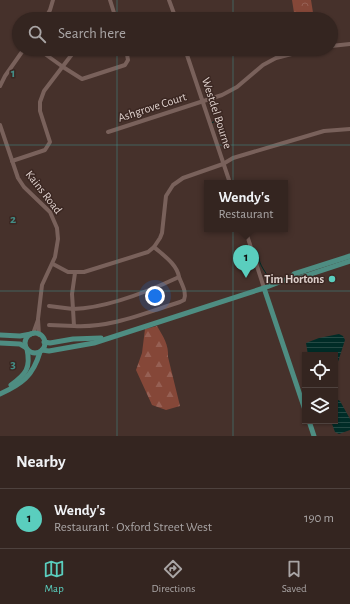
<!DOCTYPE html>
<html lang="en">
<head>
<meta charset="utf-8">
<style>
	:root { --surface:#342520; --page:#3f312d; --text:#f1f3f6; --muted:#a9a5a5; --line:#4e423e; --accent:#5acebe }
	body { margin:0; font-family:"Alegreya Sans",sans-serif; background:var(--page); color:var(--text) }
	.controls { position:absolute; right:12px; bottom:12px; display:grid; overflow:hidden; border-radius:0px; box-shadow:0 1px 3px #0004 }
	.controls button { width:36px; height:36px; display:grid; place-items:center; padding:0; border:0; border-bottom:1px solid var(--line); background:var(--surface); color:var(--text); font:20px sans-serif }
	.you { position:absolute; left:155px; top:296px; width:14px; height:14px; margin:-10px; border:3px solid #fff; border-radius:50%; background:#1a73e8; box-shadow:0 0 0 6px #1a73e833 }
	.badge { display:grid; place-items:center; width:26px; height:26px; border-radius:50%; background:var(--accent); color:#111; font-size:13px; font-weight:700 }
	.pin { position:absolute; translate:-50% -33px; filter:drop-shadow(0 1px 2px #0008) }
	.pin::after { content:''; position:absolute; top:21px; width:14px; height:12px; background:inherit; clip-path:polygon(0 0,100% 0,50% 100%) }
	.popup { position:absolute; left:204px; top:180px; width:84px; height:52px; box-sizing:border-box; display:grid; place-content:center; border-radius:0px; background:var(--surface); filter:drop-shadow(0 1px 3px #0005); font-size:13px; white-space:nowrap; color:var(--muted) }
	.popup b { font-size:15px; color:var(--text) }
	.popup::after { content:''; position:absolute; left:50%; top:100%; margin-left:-8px; border:8px solid transparent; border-top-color:var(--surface) }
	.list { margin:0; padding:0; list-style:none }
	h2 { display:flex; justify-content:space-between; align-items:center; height:52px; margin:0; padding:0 16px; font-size:17px }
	h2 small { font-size:13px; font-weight:400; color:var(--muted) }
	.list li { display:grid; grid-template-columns:26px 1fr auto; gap:12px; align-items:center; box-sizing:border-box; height:60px; padding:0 16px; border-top:1px solid var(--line) }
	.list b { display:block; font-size:15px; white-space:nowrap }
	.list p { margin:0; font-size:13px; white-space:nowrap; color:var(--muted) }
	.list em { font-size:13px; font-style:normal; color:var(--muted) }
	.icon { flex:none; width:22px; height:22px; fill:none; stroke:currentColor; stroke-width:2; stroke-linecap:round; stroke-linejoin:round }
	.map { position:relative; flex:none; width:350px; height:436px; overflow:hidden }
	.search { position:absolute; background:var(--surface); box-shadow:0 1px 3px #0004; left:12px; right:12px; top:12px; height:44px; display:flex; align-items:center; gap:10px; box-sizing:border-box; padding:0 14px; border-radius:22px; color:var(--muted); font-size:15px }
	.sheet { height:112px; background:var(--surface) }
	nav { display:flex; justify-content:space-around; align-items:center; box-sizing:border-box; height:56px; border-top:1px solid var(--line); background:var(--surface); font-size:11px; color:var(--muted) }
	nav a { display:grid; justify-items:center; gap:2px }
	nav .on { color:var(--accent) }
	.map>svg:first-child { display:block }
	.forest { fill:url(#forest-firs) }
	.park { fill:url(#park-crowns) }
	.water { fill:url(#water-rules) }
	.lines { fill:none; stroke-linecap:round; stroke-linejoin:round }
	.stream { stroke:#002c27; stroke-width:1 }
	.minor { stroke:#79615b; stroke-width:4 }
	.major { stroke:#4e8d82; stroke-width:5 }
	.grid { fill:none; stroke:#438d86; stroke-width:1; stroke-opacity:0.55 }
	.poi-dot { fill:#5acebe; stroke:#3b2722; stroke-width:1.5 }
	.labels { text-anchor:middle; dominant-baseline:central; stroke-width:3; stroke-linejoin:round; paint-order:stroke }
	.street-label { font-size:12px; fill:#dfd1cd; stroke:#3b2722 }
	.poi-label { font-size:12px; font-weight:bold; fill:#dfd1cd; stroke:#3b2722; text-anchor:end }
	.grid-label { font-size:13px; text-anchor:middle; font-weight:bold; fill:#438d86; stroke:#3b2722; stroke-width:3; stroke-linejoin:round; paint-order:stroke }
</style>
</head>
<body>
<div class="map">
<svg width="350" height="436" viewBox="0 0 350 436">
	<defs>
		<pattern id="forest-firs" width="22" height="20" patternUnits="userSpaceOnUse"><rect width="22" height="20" fill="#854738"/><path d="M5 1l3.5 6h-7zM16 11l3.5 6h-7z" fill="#966054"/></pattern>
		<pattern id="park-crowns" width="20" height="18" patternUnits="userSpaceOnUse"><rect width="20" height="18" fill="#854738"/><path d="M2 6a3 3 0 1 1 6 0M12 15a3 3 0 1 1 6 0" fill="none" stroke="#966054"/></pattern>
		<pattern id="water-rules" width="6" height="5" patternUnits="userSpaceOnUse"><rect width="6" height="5" fill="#002c27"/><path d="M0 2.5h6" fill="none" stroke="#254a45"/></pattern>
	</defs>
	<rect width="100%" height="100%" fill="#46312b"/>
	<path class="forest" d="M 157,326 C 163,336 169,345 168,357 L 180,406 L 166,410 L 152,405 L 136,370 L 142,353 L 145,329 Z"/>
	<path class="park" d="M 292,0 L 311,0 L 314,19 L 295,19 Z"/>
	<g class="water">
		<path d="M 339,334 L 343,336 L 345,340 L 335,371 L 335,355 L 308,355 L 306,343 L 319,338 Z"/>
		<path d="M 335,398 L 340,401 L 350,419 L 350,430 L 339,434 L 335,432 L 331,421 L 335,421 Z"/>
	</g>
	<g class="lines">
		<g class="stream">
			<path d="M 211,123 L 216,121"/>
			<path d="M 256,250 C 259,253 258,255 259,259 C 261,269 269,275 271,283"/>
		</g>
		<g class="minor">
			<path d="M 110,0 L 116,19"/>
			<path d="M 169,0 L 176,19"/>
			<path d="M 45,19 L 50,10 L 53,0"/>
			<path d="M 331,46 L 350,44"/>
			<path d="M 38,49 L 63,67 L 82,79 L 125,65 L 128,60 L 126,49"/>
			<path d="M 185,49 L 230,183"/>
			<path d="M 0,86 L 5,76 L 24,49"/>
			<path d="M 0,125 L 18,178 L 24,187 L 50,212 L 57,228 L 58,239 L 55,257 L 42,285 L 38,319 L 39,335"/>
			<path d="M 108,132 L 222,95 L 237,87 L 263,65 L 276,58 L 311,49"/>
			<path d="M 12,161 L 45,150 L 50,142 L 40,111 L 40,102 L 44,91 L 76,49"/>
			<path d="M 245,229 L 264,288"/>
			<path d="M 154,247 C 163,255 177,264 179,277"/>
			<path d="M 53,264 L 68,272 L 84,272 L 148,252 L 154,247 L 160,238 L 162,233 L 166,196 L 173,185 L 183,178 L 223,164 L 233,158 L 280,144 L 324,131 L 350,129"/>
			<path d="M 49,306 L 73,309 L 72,294 L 75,273"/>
			<path d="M 49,325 L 74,326 L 73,309 C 108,308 147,292 179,277 C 182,285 187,292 184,300 L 180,302 C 145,313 111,328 74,326"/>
			<path d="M 33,334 L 38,320"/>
		</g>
		<g class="major">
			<path d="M 290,278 L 294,274 L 350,256"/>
			<path d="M 264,288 L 305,410"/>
			<circle cx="35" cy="343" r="10"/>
			<path d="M 0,335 L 20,336 L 31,334"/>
			<path d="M 44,342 L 50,343 L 73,339 L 101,338"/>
			<path d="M 0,343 L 20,344 L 25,347"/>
			<path d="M 42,350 L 49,351 L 94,343 L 264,288 L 290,278 L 296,279 L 350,261"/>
			<path d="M 11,385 C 26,374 31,368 27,349"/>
			<path d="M 0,394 C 22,384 33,376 40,352"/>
			<path d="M 309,421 L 314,436"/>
		</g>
	</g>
	<path class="grid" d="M 117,0 L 117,19M 233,0 L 233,19M 117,49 L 117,436M 233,49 L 233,436M 0,145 L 350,145M 0,291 L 350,291"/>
	<circle class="poi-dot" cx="332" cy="279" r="4"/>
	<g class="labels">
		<g class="street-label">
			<text transform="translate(152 107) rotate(-18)">Ashgrove Court</text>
			<text transform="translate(217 113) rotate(72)">Westdel Bourne</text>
			<text transform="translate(44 192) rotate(52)">Kains Road</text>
		</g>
		<g class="poi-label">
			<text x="324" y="279">Tim Hortons</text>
		</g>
	</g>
	<g class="grid-label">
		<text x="13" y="77">1</text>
		<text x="13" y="223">2</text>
		<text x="13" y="368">3</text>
	</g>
</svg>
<div class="controls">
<button><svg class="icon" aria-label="locate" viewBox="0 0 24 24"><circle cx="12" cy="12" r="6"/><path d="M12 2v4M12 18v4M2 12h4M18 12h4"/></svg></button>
<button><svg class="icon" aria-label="layers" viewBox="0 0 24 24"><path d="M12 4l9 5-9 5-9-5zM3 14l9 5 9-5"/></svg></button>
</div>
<div class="you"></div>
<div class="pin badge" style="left:246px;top:278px">1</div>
<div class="popup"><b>Wendy's</b>Restaurant</div>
<div class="search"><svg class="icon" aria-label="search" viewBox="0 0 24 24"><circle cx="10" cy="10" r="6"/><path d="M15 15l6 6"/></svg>Search here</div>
</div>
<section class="sheet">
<h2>Nearby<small></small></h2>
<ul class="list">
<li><span class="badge">1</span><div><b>Wendy's</b><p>Restaurant · Oxford Street West</p></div><em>190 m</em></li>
</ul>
</section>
<nav>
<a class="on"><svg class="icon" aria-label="map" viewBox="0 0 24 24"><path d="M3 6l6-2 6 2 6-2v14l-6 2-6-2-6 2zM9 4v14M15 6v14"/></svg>Map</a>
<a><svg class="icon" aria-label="directions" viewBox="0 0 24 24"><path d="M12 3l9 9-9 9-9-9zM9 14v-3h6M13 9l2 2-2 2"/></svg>Directions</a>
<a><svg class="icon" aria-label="saved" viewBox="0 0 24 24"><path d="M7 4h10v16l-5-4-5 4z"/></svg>Saved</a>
</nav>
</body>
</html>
